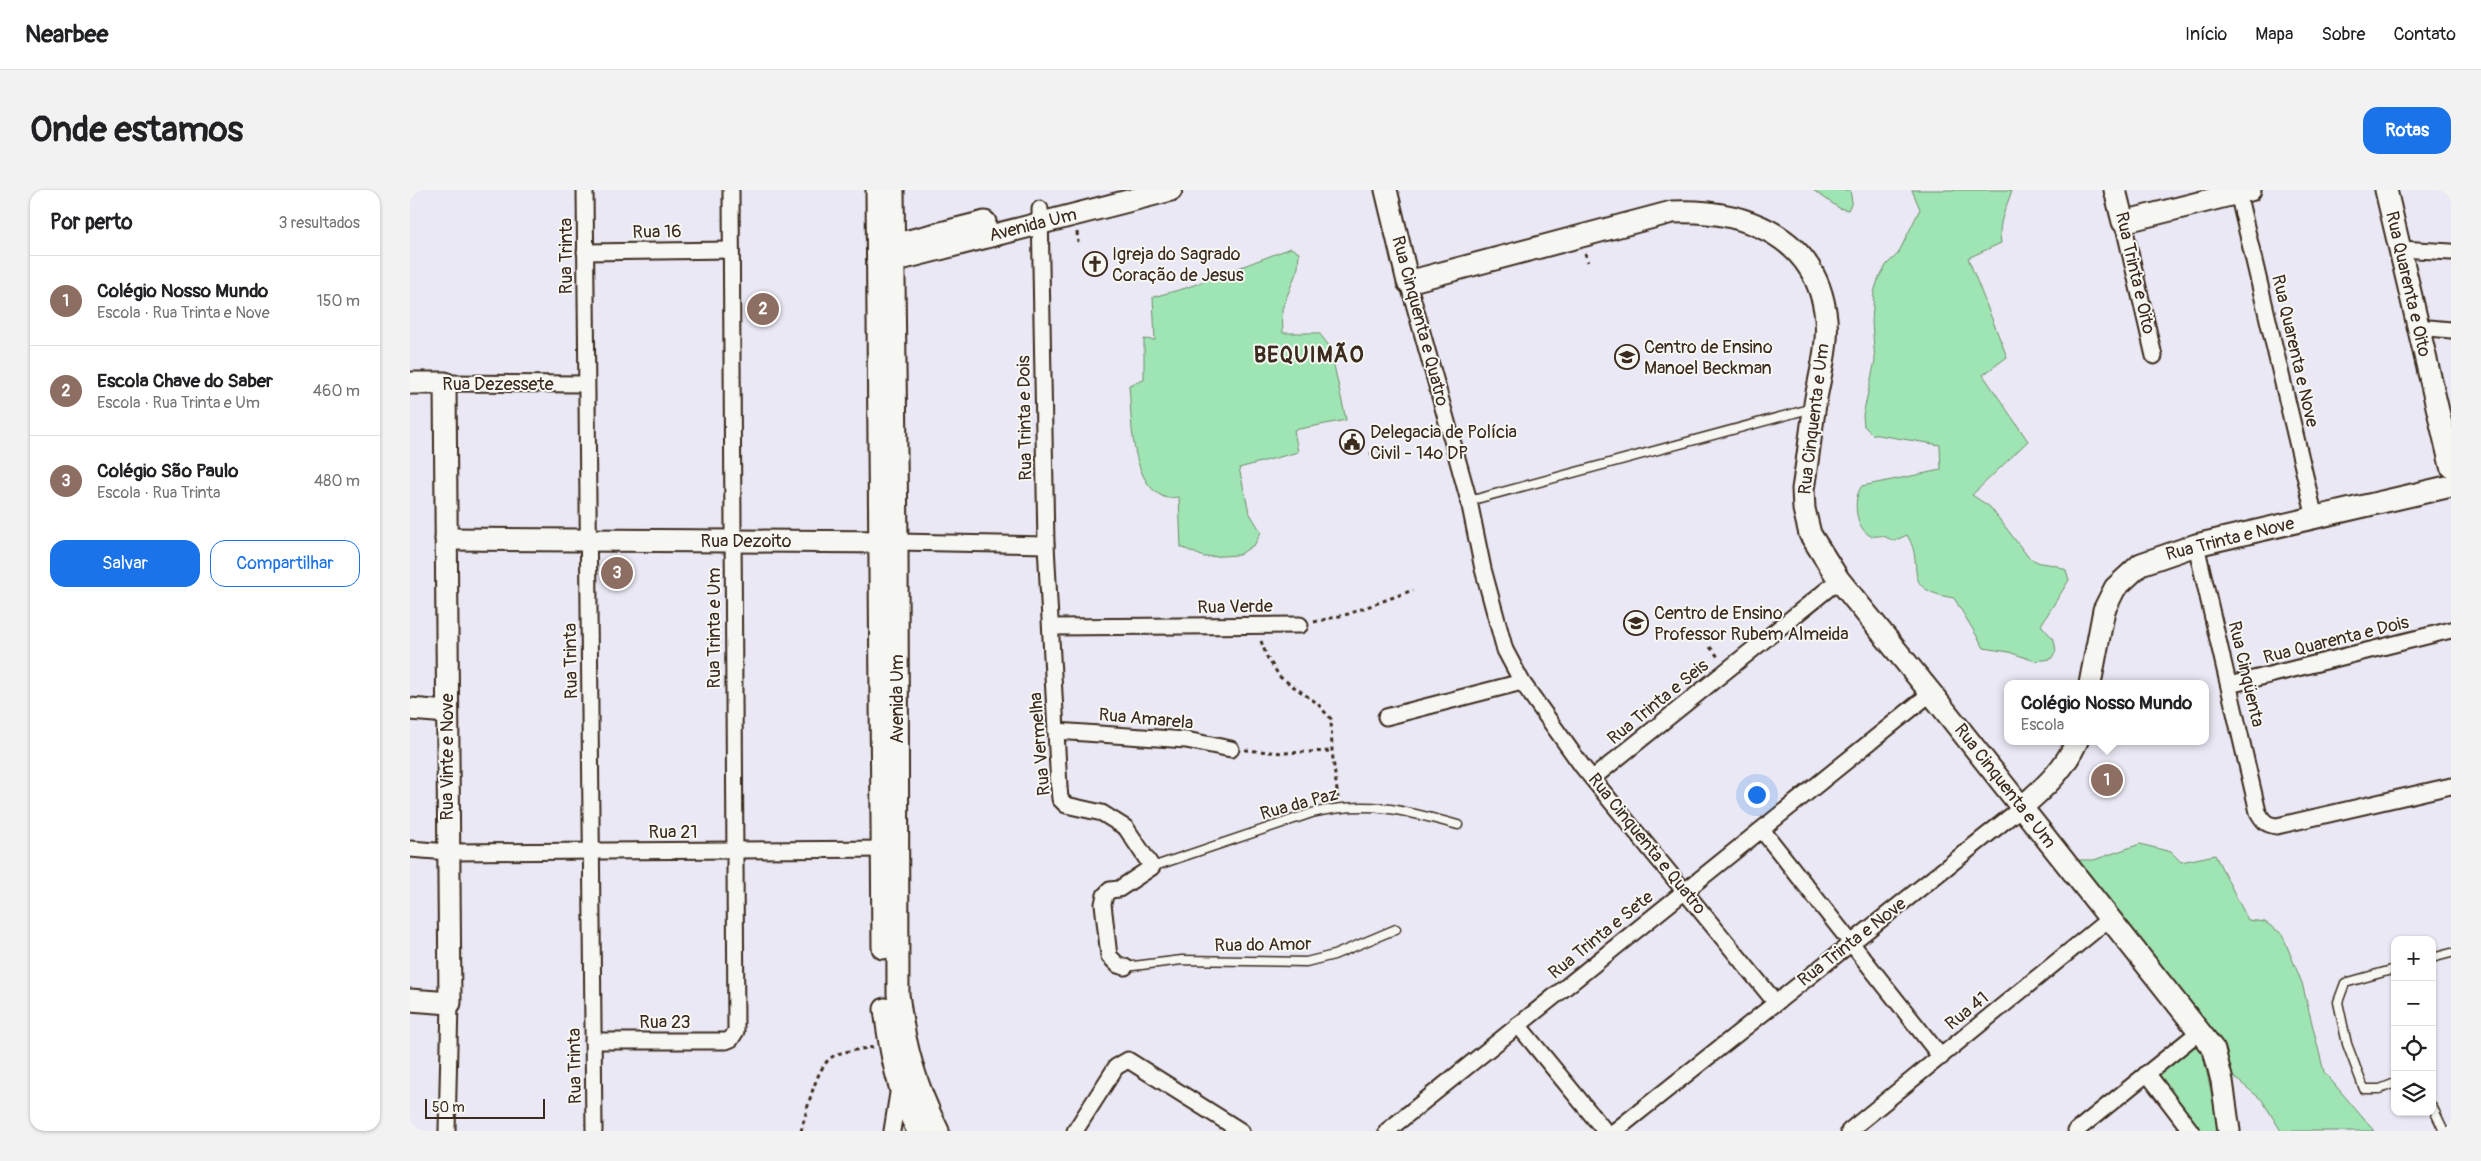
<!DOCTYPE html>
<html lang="pt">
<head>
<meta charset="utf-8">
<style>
	:root { --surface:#fff; --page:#f2f2f2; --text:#202124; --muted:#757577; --line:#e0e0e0; --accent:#1a73e8 }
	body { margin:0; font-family:Pangolin,sans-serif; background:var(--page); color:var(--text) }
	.controls { position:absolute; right:15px; bottom:15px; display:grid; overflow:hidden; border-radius:10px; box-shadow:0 1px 4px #0004 }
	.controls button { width:45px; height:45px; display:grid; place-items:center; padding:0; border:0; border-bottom:1px solid var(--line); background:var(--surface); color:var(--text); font:25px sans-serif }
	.scale { position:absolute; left:15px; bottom:12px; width:120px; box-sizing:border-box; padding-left:5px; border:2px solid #3b2a1e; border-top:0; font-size:14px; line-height:18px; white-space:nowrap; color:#3b2a1e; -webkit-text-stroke:4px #f6f6f2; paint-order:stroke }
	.you { position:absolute; left:1346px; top:604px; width:18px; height:18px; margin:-12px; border:4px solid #fff; border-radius:50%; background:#1a73e8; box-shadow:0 0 0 8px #1a73e833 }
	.badge { display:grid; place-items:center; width:32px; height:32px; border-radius:50%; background:var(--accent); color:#fff; font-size:16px; font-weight:700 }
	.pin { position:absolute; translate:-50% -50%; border:2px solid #fff; box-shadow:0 1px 5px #0006 }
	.popup { position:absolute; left:1594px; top:490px; width:205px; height:65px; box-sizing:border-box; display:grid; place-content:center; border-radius:10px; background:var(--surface); filter:drop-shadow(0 1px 4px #0005); font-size:16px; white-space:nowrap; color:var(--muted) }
	.popup b { font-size:19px; color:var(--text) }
	.popup::after { content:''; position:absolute; left:50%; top:100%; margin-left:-10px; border:10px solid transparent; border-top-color:var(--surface) }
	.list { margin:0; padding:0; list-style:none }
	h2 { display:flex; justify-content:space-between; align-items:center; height:65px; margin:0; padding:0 20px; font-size:21px }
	h2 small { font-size:16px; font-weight:400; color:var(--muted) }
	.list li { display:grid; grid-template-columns:32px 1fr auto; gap:15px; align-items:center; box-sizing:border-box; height:90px; padding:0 20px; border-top:1px solid var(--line) }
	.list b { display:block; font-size:19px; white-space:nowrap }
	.list p { margin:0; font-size:16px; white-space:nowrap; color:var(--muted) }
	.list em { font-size:16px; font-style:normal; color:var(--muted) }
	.actions { display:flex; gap:10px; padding:15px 20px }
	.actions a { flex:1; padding:11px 0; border:1px solid var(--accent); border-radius:15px; text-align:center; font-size:18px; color:var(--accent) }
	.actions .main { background:var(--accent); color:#fff }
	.icon { flex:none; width:28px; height:28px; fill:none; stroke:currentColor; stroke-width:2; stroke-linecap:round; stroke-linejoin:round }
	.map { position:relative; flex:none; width:2041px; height:941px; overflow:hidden; border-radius:15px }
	header { display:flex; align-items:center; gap:30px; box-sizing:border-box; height:70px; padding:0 25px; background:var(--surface); border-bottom:1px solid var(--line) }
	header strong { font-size:24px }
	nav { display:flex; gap:28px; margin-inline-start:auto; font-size:18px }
	.intro { display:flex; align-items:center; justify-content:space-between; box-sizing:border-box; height:120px; padding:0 30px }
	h1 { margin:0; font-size:35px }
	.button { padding:12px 22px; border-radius:15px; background:var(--accent); color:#fff; font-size:18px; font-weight:700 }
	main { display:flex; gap:30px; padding:0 30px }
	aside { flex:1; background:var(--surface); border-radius:15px; box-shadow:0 1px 4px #0004 }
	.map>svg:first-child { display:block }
	.green { fill:#9fe5b3; stroke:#6d8868 }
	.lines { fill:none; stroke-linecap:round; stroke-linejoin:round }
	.lane-casing { stroke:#3b2a1e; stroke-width:11 }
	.street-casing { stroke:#3b2a1e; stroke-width:19 }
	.secondary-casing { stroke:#3b2a1e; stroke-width:25 }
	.path { stroke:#3b2a1e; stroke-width:3; stroke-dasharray:4 4; stroke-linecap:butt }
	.lane { stroke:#f6f6f2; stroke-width:8 }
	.street { stroke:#f6f6f2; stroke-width:15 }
	.secondary { stroke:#f6f6f2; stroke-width:21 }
	.labels { text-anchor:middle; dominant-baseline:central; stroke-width:4; stroke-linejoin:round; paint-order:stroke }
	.street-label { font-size:18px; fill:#3b2a1e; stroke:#f6f6f2 }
	.poi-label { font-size:18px; fill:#3b2a1e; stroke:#f6f6f2; text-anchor:start }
	.district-label { font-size:22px; font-weight:bold; letter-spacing:1px; fill:#3b2a1e; stroke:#f6f6f2 }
</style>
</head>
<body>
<header>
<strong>Nearbee</strong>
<nav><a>Início</a><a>Mapa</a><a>Sobre</a><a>Contato</a></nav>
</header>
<div class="intro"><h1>Onde estamos</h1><a class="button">Rotas</a></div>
<main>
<aside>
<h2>Por perto<small>3 resultados</small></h2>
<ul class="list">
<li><span class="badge" style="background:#8d6e63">1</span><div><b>Colégio Nosso Mundo</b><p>Escola · Rua Trinta e Nove</p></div><em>150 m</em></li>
<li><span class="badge" style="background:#8d6e63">2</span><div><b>Escola Chave do Saber</b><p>Escola · Rua Trinta e Um</p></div><em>460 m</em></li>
<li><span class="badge" style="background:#8d6e63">3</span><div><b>Colégio São Paulo</b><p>Escola · Rua Trinta</p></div><em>480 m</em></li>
</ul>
<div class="actions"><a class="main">Salvar</a><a>Compartilhar</a></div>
</aside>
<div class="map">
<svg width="2041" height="941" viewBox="0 0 2041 941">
	<rect width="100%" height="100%" fill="#e9e8f4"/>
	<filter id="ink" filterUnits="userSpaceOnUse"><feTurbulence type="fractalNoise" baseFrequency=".02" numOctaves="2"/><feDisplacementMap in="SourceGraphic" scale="10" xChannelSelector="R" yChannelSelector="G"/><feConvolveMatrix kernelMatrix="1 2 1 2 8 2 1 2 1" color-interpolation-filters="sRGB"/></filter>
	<g filter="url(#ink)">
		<g class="green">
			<path d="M 1403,0 L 1440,0 L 1442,12 L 1438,20 L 1429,18 Z"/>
			<path d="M 1502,0 L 1602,0 C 1596,19 1587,33 1591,53 L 1558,68 L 1597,167 L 1573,185 L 1618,251 L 1562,305 L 1580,317 L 1619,368 L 1630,373 L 1645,375 L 1656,380 L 1659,390 L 1631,435 L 1644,450 L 1646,461 L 1641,469 L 1625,471 L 1599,462 L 1574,458 L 1544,408 C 1487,399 1517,377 1497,345 L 1484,351 C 1481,350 1477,347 1473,346 C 1470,345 1465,347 1461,346 C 1445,339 1442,308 1452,296 L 1531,280 L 1530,255 L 1462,244 L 1454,236 L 1453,225 L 1465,171 L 1462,132 L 1464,102 L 1469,87 L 1477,74 L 1488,64 L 1510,19 Z"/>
			<path d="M 881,58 L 889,63 L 888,78 L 872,119 L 873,143 L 909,143 L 920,157 L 936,230 L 884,240 L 888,262 L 829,278 L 839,322 L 851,342 L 845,354 L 829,365 L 794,367 L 771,357 L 769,307 C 765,307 758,309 754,307 C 719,292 722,227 719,195 L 734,190 L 734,149 L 745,150 L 743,107 L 776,98 Z"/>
			<path d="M 1730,654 L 1761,662 L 1771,672 L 1805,665 L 1838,730 L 1855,732 L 1872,744 L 1892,793 L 1914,882 L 1964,941 L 1871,941 L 1852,910 L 1819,883 L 1808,849 L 1667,670 L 1684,670 Z"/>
			<path d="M 1786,851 L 1792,861 L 1810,941 L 1789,941 L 1747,883 Z"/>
		</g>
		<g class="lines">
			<defs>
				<g id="lane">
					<path d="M 1059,311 L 1403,218"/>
					<path d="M 742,677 L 902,623 C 958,610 994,620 1048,635"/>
					<path d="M 2022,768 L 2041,763"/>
					<path d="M 715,777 L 772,770 L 896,772 L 924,765 L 986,739"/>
					<path d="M 1985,779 L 1935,793 L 1928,812 L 1937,854 L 1954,899 L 1970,899 L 1985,893"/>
					<path d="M 2022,916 L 2034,941"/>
				</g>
				<g id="street">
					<path d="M 175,0 L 184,941"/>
					<path d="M 1828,3 L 1905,328"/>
					<path d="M 630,19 L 636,355 L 649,597 L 650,609 L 656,615 L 692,623 L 716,638 L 742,677 L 709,699 L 700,700 L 695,705 L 693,714 L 699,766 L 708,775 L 715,777"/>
					<path d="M 1713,32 L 1744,166"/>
					<path d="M 1990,59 L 2041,62"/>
					<path d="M 175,62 L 321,60"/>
					<path d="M 998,92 L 1059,311 L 1073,379 L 1095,460 L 1112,492 L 1172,576 L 1366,813"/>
					<path d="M 2008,137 L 2041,140"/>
					<path d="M 35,193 L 176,194"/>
					<path d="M 487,352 L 636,355"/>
					<path d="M 1786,355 L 1848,622 C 1853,631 1856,635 1867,636 L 2041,596"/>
					<path d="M 642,437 L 890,435"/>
					<path d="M 1819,495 L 2041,440"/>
					<path d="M 976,527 L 1112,492"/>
					<path d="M 646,541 L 776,550 L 821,559"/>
					<path d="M 1183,588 L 1429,390"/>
					<path d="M 1352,640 L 1531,867"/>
					<path d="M 0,659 L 38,662 L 481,659"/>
					<path d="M 1108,835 L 1195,941"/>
					<path d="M 183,851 L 316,851 L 321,849 L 326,841 L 321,0"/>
					<path d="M 1737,883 L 1781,941"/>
					<path d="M 37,941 L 40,813"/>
					<path d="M 482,941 L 489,897"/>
					<path d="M 665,941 L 706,877 L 718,870 L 831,941"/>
					<path d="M 977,941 L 1521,503"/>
					<path d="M 1205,941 L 1611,618"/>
					<path d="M 1439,941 L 1699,729"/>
					<path d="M 1666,941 L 1790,841"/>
				</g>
				<g id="secondary">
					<path d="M 467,0 L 473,758"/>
					<path d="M 483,0 L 487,352 L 488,804 C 494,854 505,895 528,941"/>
					<path d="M 976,0 L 998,92 L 1262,22 C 1331,19 1403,44 1415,121 C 1420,149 1411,181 1406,208 C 1401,238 1398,269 1393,299 L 1394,319 L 1400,344 L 1429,390 L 1521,503 L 1804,860 L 1812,891 L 1819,941"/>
					<path d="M 1705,0 L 1713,32 L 1840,0"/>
					<path d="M 1976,0 L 2041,276"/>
					<path d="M 471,58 L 575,32"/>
					<path d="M 471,74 L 761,0"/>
					<path d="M 0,193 L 35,193 L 40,813 L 0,810"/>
					<path d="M 36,349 L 483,352"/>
					<path d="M 1680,494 L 1694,420 L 1705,398 L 1731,374 L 1786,355 L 2041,296"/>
					<path d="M 0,519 L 37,522"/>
					<path d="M 1611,618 C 1635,597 1654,580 1667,551"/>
					<path d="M 475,819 C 480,860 488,904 508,941"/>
				</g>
			</defs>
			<use href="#lane" class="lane-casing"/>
			<use href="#street" class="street-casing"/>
			<use href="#secondary" class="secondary-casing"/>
			<g class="path">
				<path d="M 667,42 L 668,52"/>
				<path d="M 1175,63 L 1178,72"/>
				<path d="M 960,264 L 969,261"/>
				<path d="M 904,432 L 938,424 L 1003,400"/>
				<path d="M 851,451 L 857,467 L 870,487 L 907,513 L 921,529 L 922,561 L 928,609"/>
				<path d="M 1300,457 L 1309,468"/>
				<path d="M 835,560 L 873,563 L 922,561"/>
				<path d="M 391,941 C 397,922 405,878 422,867 C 433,860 451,860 463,857"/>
			</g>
			<use href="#lane" class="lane"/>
			<use href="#street" class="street"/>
			<use href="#secondary" class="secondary"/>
		</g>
	</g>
	<defs>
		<symbol id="church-ring" viewBox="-11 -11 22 22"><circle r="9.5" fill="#f6f6f2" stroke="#3b2a1e" stroke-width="1.5"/><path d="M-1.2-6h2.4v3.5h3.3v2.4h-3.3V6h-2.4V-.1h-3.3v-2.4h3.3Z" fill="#3b2a1e"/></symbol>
		<symbol id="school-ring" viewBox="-11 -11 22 22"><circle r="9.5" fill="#f6f6f2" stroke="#3b2a1e" stroke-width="1.5"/><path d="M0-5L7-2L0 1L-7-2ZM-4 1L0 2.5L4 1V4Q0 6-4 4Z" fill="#3b2a1e"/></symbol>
		<symbol id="civic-ring" viewBox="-11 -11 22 22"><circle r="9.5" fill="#f6f6f2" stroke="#3b2a1e" stroke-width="1.5"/><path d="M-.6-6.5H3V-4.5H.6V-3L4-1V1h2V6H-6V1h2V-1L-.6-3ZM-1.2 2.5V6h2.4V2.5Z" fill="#3b2a1e"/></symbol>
	</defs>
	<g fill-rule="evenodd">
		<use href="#church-ring" x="671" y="60" width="28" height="28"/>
		<use href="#school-ring" x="1203" y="153" width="28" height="28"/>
		<use href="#civic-ring" x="928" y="238" width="28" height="28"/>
		<use href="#school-ring" x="1212" y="419" width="28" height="28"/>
	</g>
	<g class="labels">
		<g class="street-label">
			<text transform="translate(623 35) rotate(-14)">Avenida Um</text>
			<text transform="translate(247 42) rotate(-1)">Rua 16</text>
			<text transform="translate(156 66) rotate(-90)">Rua Trinta</text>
			<text transform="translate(1725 83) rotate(77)">Rua Trinta e Oito</text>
			<text transform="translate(1998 94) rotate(77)">Rua Quarenta e Oito</text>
			<text transform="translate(1010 131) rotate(75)">Rua Cinquenta e Quatro</text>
			<text transform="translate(1885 161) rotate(77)">Rua Quarenta e Nove</text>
			<text x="88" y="194">Rua Dezessete</text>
			<text transform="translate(615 228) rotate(-91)">Rua Trinta e Dois</text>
			<text transform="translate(1404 229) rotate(-83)">Rua Cinquenta e Um</text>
			<text transform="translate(1820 349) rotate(-14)">Rua Trinta e Nove</text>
			<text x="336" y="351">Rua Dezoito</text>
			<text transform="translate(825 417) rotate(-1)">Rua Verde</text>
			<text transform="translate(304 438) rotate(-90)">Rua Trinta e Um</text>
			<text transform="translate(1926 450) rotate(-14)">Rua Quarenta e Dois</text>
			<text transform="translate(161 471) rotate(-91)">Rua Trinta</text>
			<text transform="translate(1836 484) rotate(77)">Rua Cinqüenta</text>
			<text transform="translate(487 509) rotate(-90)">Avenida Um</text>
			<text transform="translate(1248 512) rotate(-39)">Rua Trinta e Seis</text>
			<text transform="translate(736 529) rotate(5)">Rua Amarela</text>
			<text transform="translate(630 554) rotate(-95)">Rua Vermelha</text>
			<text transform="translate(37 567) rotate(-90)">Rua Vinte e Nove</text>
			<text transform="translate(1595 596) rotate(52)">Rua Cinquenta e Um</text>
			<text transform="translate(889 614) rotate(-15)">Rua da Paz</text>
			<text x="263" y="642">Rua 21</text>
			<text transform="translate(1237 654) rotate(51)">Rua Cinquenta e Quatro</text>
			<text transform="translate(1191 745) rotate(-39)">Rua Trinta e Sete</text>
			<text transform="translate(1442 752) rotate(-38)">Rua Trinta e Nove</text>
			<text transform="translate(853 755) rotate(-1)">Rua do Amor</text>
			<text transform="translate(1557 821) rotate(-39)">Rua 41</text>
			<text x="255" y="832">Rua 23</text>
			<text transform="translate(165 876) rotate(-91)">Rua Trinta</text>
		</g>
		<g class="poi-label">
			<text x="702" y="64">Igreja do Sagrado<tspan x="702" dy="21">Coração de Jesus</tspan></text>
			<text x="1234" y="157">Centro de Ensino<tspan x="1234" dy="21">Manoel Beckman</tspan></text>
			<text x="960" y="242">Delegacia de Polícia<tspan x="960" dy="21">Civil - 14º DP</tspan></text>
			<text x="1244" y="423">Centro de Ensino<tspan x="1244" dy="21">Professor Rubem Almeida</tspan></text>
		</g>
		<g class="district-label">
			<text x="899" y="165">BEQUIMÃO</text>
		</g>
	</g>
</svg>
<div class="controls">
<button>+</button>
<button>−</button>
<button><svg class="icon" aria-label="locate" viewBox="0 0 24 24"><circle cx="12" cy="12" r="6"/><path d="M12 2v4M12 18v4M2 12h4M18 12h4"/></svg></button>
<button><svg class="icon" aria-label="layers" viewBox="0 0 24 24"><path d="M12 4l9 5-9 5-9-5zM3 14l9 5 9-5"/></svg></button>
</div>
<div class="scale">50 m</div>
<div class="you"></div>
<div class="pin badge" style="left:1697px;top:590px;background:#8d6e63">1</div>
<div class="popup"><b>Colégio Nosso Mundo</b>Escola</div>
<div class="pin badge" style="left:353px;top:119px;background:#8d6e63">2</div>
<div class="pin badge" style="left:207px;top:383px;background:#8d6e63">3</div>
</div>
</main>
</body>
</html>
